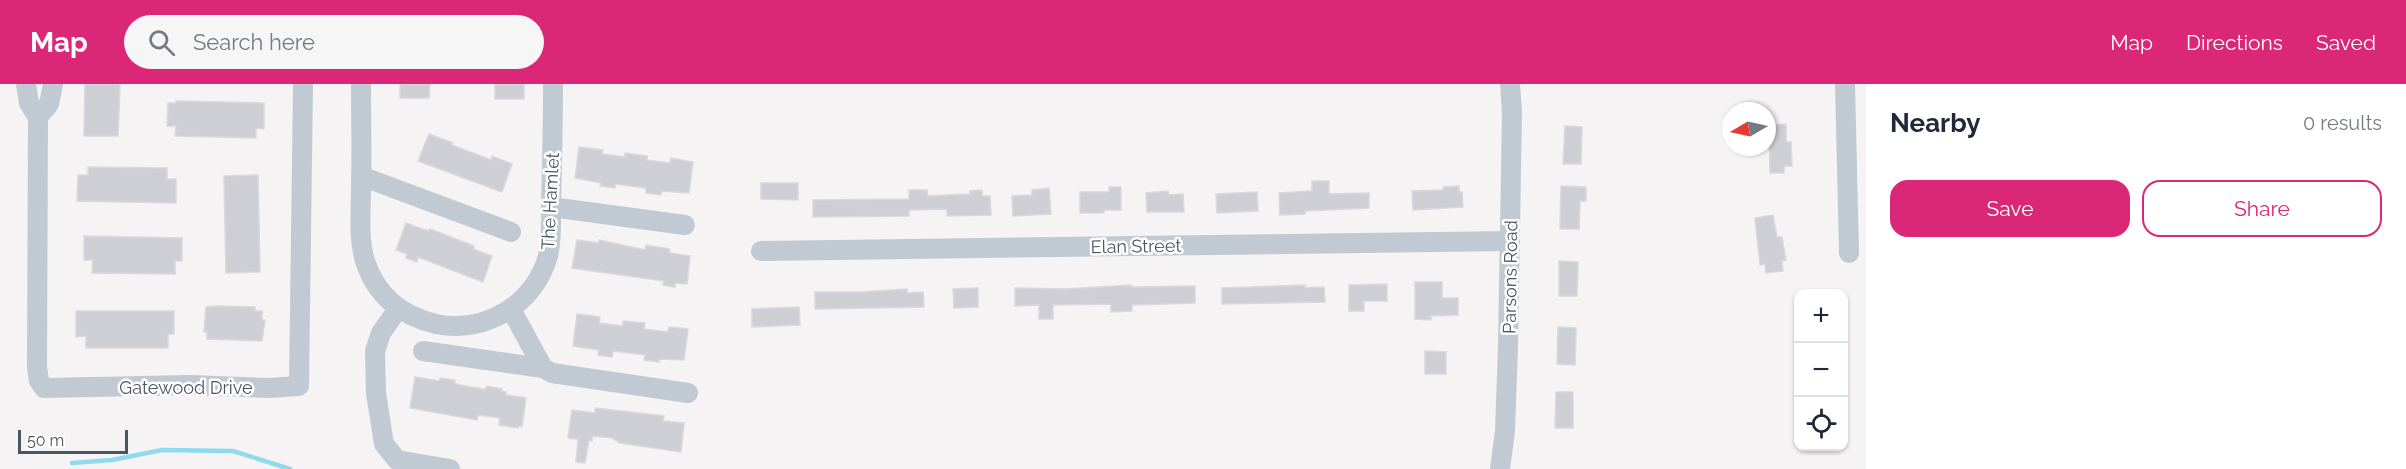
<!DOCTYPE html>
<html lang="en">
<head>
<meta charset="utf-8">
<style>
	:root { --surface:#fff; --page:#f6f6f7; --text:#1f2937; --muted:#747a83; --line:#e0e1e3; --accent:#db2777 }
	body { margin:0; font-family:Raleway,sans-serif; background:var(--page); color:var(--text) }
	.controls { position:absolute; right:18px; bottom:18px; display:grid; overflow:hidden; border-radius:12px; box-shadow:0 2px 4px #0004 }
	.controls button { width:54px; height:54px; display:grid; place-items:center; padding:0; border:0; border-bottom:2px solid var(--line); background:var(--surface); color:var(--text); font:30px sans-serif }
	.compass { position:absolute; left:1722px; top:18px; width:54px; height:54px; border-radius:50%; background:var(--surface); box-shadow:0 2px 4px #0004; rotate:261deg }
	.scale { position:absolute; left:18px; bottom:15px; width:110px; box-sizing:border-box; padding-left:6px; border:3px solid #4a5661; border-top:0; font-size:16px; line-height:21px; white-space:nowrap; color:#4a5661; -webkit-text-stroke:4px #fff; paint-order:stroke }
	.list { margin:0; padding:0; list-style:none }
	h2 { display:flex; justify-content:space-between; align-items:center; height:78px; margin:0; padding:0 24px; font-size:26px }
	h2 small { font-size:20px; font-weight:400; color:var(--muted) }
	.actions { display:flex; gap:12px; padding:18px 24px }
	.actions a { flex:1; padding:14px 0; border:2px solid var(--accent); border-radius:18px; text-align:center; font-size:21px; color:var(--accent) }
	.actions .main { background:var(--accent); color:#fff }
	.icon { flex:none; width:33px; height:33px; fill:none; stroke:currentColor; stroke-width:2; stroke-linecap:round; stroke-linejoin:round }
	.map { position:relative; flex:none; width:1866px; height:385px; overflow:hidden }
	header { display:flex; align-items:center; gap:36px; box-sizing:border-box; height:84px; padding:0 30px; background:var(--accent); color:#fff }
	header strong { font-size:28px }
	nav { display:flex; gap:33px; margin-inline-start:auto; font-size:21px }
	.search { width:420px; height:54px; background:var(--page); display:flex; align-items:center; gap:15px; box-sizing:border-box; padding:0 21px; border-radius:33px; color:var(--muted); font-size:22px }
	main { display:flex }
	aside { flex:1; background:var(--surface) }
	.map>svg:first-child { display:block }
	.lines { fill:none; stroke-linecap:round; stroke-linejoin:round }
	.stream { stroke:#90daee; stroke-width:4.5 }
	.building { fill:#cdcfd5; stroke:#d7d9de; stroke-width:1.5 }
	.minor { stroke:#c1cad2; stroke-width:20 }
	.labels { text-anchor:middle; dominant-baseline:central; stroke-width:5; stroke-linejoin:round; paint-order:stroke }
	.street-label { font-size:18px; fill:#4a5661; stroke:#fff }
</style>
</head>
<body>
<header>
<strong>Map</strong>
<div class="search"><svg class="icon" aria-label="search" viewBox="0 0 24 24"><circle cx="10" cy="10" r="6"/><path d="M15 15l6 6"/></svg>Search here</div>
<nav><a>Map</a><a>Directions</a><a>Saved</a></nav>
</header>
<main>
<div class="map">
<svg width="1866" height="385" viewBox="0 0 1866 385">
	<rect width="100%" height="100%" fill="#f5f3f3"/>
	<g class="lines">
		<path class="stream" d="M 72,379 L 112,376 L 162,366 L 233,367 L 290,385"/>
	</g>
	<g class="building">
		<path d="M 85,0 L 120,0 L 118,52 L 84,52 Z"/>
		<path d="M 400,0 L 430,0 L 429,14 L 400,14 Z"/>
		<rect x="495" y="0" width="29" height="15"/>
		<path d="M 176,17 L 264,19 L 264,45 L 256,44 L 256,54 L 175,52 L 176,42 L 167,42 L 168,19 L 176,19 Z"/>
		<path d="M 1786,40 L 1786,58 L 1791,58 L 1792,82 L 1784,82 L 1784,89 L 1770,89 L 1769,41 Z"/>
		<path d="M 1565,42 L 1582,43 L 1581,80 L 1563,80 Z"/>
		<path d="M 429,50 L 453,59 L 452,61 L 491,76 L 492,72 L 512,80 L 502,108 L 418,77 Z"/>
		<path d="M 579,63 L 603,66 L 602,70 L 625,73 L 625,69 L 647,72 L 647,76 L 670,79 L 671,74 L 693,78 L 689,109 L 662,107 L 661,111 L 646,109 L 646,104 L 615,100 L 615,104 L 600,102 L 601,99 L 575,94 Z"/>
		<path d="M 88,83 L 167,84 L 167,95 L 176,95 L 176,119 L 77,117 L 78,91 L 88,91 Z"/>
		<path d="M 258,91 L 260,188 L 226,189 L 224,92 Z"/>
		<path d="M 1312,97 L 1329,97 L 1329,110 L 1369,109 L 1369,124 L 1305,127 L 1305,130 L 1280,131 L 1279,109 L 1312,107 Z"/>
		<path d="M 761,99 L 798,99 L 798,116 L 761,115 Z"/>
		<path d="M 1459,102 L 1459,108 L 1462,108 L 1463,123 L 1413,126 L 1412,107 L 1443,106 L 1443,103 Z"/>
		<path d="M 1561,102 L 1586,103 L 1586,117 L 1580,117 L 1579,145 L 1560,145 Z"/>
		<path d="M 1109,103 L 1121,103 L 1121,126 L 1104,126 L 1104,129 L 1080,129 L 1080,108 L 1109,108 Z"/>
		<path d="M 1049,104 L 1051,130 L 1013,132 L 1012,112 L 1032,111 L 1032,106 Z"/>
		<path d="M 909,106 L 927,106 L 928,112 L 970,110 L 970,107 L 982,106 L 982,112 L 990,112 L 991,131 L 947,132 L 947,125 L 909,126 L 909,132 L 813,133 L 813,116 L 909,115 Z"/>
		<path d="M 1168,107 L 1169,111 L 1183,110 L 1184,128 L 1147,128 L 1146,109 Z"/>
		<path d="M 1257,108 L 1258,127 L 1217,129 L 1216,110 Z"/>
		<path d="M 1773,131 L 1777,153 L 1782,153 L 1786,176 L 1782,177 L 1783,187 L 1766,189 L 1765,180 L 1760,181 L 1755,134 Z"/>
		<path d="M 406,139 L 428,147 L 430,145 L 474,162 L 473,165 L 492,172 L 483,198 L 418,173 L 417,178 L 406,174 L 407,170 L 396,166 Z"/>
		<path d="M 84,152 L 182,154 L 182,177 L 175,177 L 175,190 L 92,189 L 93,176 L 84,176 Z"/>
		<path d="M 577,156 L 599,159 L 599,156 L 645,166 L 646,161 L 670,165 L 669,169 L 690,172 L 687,200 L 675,199 L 675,203 L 663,201 L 664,197 L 572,184 Z"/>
		<path d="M 1559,177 L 1578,178 L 1577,212 L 1559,212 Z"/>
		<path d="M 1415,198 L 1442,198 L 1442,214 L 1458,214 L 1458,231 L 1431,232 L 1431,236 L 1415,235 Z"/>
		<path d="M 1387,200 L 1387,217 L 1364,217 L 1364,227 L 1349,227 L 1349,201 Z"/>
		<path d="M 1131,201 L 1131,203 L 1195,202 L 1195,219 L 1132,221 L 1132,227 L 1111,228 L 1111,220 L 1053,221 L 1053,235 L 1039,235 L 1039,221 L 1015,222 L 1015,204 L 1067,205 Z"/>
		<path d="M 1305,201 L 1305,204 L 1324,203 L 1325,218 L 1222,220 L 1222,204 Z"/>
		<path d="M 978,204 L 978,223 L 954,224 L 953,205 Z"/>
		<path d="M 907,205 L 907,209 L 923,208 L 924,223 L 815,225 L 815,208 L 861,208 Z"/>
		<path d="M 216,222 L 255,223 L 255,227 L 262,227 L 262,236 L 265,236 L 262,257 L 207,255 L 207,248 L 204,248 L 206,223 Z"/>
		<path d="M 799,223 L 800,241 L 752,243 L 752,225 Z"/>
		<path d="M 76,227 L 174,227 L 174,250 L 168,250 L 168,264 L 86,264 L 86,252 L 76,253 Z"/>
		<path d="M 577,230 L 600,233 L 599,239 L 623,242 L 623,237 L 645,239 L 644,245 L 668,248 L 669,243 L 688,245 L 684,276 L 659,275 L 659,278 L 644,276 L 645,271 L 613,267 L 612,273 L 598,271 L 599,266 L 573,262 Z"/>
		<path d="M 1558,243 L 1576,244 L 1575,281 L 1557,280 Z"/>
		<path d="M 1425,267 L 1446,268 L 1446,290 L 1425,290 Z"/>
		<path d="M 415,293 L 439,297 L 440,294 L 455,296 L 454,299 L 460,301 L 483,305 L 486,305 L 487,302 L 502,305 L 501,307 L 506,308 L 506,311 L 526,314 L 522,342 L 519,342 L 518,344 L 499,341 L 500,334 L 478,331 L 477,336 L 410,324 Z"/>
		<path d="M 1556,308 L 1573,308 L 1573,344 L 1555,344 Z"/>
		<path d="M 595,324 L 664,332 L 663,337 L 684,339 L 681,368 L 620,359 L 612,354 L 592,352 L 592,357 L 589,356 L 585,379 L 576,378 L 578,355 L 568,354 L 572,326 L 595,329 Z"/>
	</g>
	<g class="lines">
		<g class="minor">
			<path d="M 26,0 L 29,19 L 38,33 L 37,283 L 39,297 L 44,304 L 190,301 L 270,304 L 299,302 L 303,0"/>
			<path d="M 361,0 C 361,35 362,70 361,104 C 361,128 358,154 365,177 C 376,211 401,232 436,240 C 485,250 534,221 548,172 C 552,156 551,139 551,122 C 552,82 553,41 553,0"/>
			<path d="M 1845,0 L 1849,169"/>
			<path d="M 38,33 L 49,20 L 53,0"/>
			<path d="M 361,92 L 511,148"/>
			<path d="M 551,123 L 685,141"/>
			<path d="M 761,167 L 1510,157"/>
			<path d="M 398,225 L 381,249 L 375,267 L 376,309 L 384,360 L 397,376 L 450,385"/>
			<path d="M 511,225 L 543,284 L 552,289 L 688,309"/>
			<path d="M 423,267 L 543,284"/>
			<path d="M 1500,385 L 1505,347 L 1508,262 L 1512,28 L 1510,0"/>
		</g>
	</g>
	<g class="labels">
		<g class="street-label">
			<text transform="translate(550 117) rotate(-87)">The Hamlet</text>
			<text transform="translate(1136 162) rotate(-1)">Elan Street</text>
			<text transform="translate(1510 193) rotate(-89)">Parsons Road</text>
			<text x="186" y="303">Gatewood Drive</text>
		</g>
	</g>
</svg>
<div class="controls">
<button>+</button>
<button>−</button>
<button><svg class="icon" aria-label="locate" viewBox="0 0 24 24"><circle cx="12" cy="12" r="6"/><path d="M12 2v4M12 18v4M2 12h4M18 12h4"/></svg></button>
</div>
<svg class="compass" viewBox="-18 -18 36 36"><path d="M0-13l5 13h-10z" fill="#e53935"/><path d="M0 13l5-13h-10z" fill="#747a83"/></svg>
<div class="scale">50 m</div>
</div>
<aside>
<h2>Nearby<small>0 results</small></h2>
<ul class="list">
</ul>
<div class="actions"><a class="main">Save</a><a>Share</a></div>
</aside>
</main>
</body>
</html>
